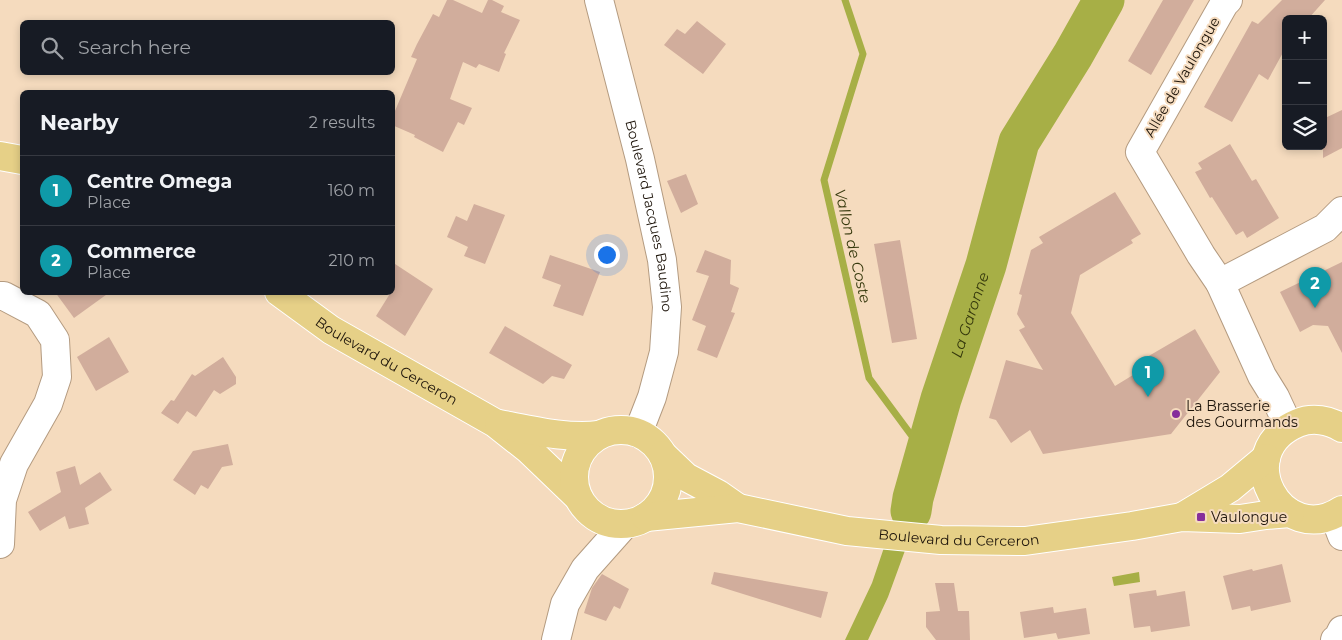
<!DOCTYPE html>
<html lang="en">
<head>
<meta charset="utf-8">
<style>
	:root { --surface:#171b24; --page:#20242c; --text:#f1f3f6; --muted:#9ea1a6; --line:#363941; --accent:#8c9099 }
	body { margin:0; font-family:Montserrat,sans-serif; background:var(--page); color:var(--text) }
	.controls { position:absolute; right:15px; top:15px; display:grid; overflow:hidden; border-radius:8px; box-shadow:0 2px 8px #0003 }
	.controls button { width:45px; height:45px; display:grid; place-items:center; padding:0; border:0; border-bottom:1px solid var(--line); background:var(--surface); color:var(--text); font:25px sans-serif }
	.you { position:absolute; left:606px; top:254px; width:18px; height:18px; margin:-12px; border:4px solid #fff; border-radius:50%; background:#1a73e8; box-shadow:0 0 0 8px #1a73e833 }
	.badge { display:grid; place-items:center; width:32px; height:32px; border-radius:50%; background:var(--accent); color:#fff; font-size:16px; font-weight:700 }
	.pin { position:absolute; translate:-50% -41px; filter:drop-shadow(0 1px 2px #0008) }
	.pin::after { content:''; position:absolute; top:26px; width:18px; height:15px; background:inherit; clip-path:polygon(0 0,100% 0,50% 100%) }
	.list { margin:0; padding:0; list-style:none }
	h2 { display:flex; justify-content:space-between; align-items:center; height:65px; margin:0; padding:0 20px; font-size:21px }
	h2 small { font-size:16px; font-weight:400; color:var(--muted) }
	.list li { display:grid; grid-template-columns:32px 1fr auto; gap:15px; align-items:center; box-sizing:border-box; height:70px; padding:0 20px; border-top:1px solid var(--line) }
	.list b { display:block; font-size:19px; white-space:nowrap }
	.list p { margin:0; font-size:16px; white-space:nowrap; color:var(--muted) }
	.list em { font-size:16px; font-style:normal; color:var(--muted) }
	.icon { flex:none; width:28px; height:28px; fill:none; stroke:currentColor; stroke-width:2; stroke-linecap:round; stroke-linejoin:round }
	.map { position:relative; flex:none; width:1342px; height:640px; overflow:hidden }
	.search { position:absolute; background:var(--surface); box-shadow:0 2px 8px #0003; left:20px; top:20px; width:375px; height:55px; display:flex; align-items:center; gap:12px; box-sizing:border-box; padding:0 18px; border-radius:8px; color:var(--muted); font-size:19px }
	.panel { position:absolute; background:var(--surface); box-shadow:0 2px 8px #0003; left:20px; top:90px; width:375px; height:205px; border-radius:8px }
	.map>svg:first-child { display:block }
	.water { fill:#a7af46 }
	.lines { fill:none; stroke-linecap:round; stroke-linejoin:round }
	.stream { stroke:#a7af46; stroke-width:7 }
	.river { stroke:#a7af46; stroke-width:41 }
	.building { fill:#d1ad9c }
	.minor-casing { stroke:#b49b80; stroke-width:30 }
	.major-casing { stroke:#fff; stroke-width:30 }
	.minor { stroke:#fff; stroke-width:28 }
	.major { stroke:#e6d087; stroke-width:28 }
	.poi-dot { fill:#862e9b; stroke:#f5dbbe; stroke-width:2 }
	.labels { text-anchor:middle; dominant-baseline:central; stroke-width:4; stroke-linejoin:round; paint-order:stroke }
	.street-label { font-size:14px; fill:#1d140a; stroke:#f5dbbe }
	.poi-label { font-size:14px; fill:#1d140a; stroke:#f5dbbe; text-anchor:start }
	.water-label { font-size:15px; font-style:italic; fill:#36390d; stroke:#f5dbbe }
</style>
</head>
<body>
<div class="map">
<svg width="1342" height="640" viewBox="0 0 1342 640">
	<rect width="100%" height="100%" fill="#f5dbbe"/>
	<g class="water">
		<path d="M 926,455 L 927,477 L 918,515 L 888,597 L 868,640 L 845,640 L 872,583 L 894,518 L 908,487 Z"/>
		<path d="M 1139,572 L 1140,582 L 1114,586 L 1112,577 Z"/>
	</g>
	<g class="lines">
		<path class="stream" d="M 845,0 L 863,54 L 824,180 L 869,378 L 926,455"/>
		<path class="river" id="s1" d="M 911,511 L 913,498 L 941,399 L 986,265 L 1019,142 L 1073,55 L 1104,0"/>
	</g>
	<g class="building">
		<path d="M 447,0 L 453,0 L 482,13 L 488,0 L 492,0 L 504,6 L 501,12 L 520,20 L 504,53 L 506,54 L 499,72 L 479,64 L 476,68 L 463,62 L 450,99 L 472,108 L 464,125 L 458,122 L 443,152 L 414,137 L 415,135 L 392,125 L 392,118 L 417,59 L 411,57 L 417,44 L 433,14 L 439,17 Z"/>
		<path d="M 1163,0 L 1194,0 L 1151,75 L 1128,61 Z"/>
		<path d="M 1282,0 L 1325,0 L 1308,19 L 1286,19 L 1286,47 L 1268,80 L 1259,74 L 1232,122 L 1204,107 L 1252,21 L 1258,24 Z"/>
		<path d="M 697,21 L 726,44 L 703,74 L 664,45 L 677,29 L 685,34 Z"/>
		<path d="M 1342,110 L 1342,148 L 1323,158 L 1323,119 Z"/>
		<path d="M 1230,144 L 1252,181 L 1256,179 L 1279,218 L 1247,238 L 1243,231 L 1236,235 L 1212,197 L 1210,198 L 1195,172 L 1202,169 L 1198,163 Z"/>
		<path d="M 686,174 L 698,204 L 681,213 L 667,181 Z"/>
		<path d="M 1115,192 L 1141,234 L 1131,240 L 1133,243 L 1080,275 L 1071,313 L 1115,386 L 1151,364 L 1147,357 L 1195,329 L 1220,372 L 1171,434 L 1043,454 L 1030,430 L 1011,443 L 996,420 L 989,418 L 1006,360 L 1043,370 L 1019,330 L 1025,327 L 1017,314 L 1022,295 L 1019,294 L 1031,250 L 1043,243 L 1039,237 Z"/>
		<path d="M 474,204 L 505,215 L 485,264 L 464,256 L 468,247 L 447,237 L 456,216 L 467,221 Z"/>
		<path d="M 900,240 L 917,339 L 892,343 L 874,244 Z"/>
		<path d="M 705,250 L 731,260 L 730,284 L 739,288 L 731,312 L 735,313 L 717,358 L 697,350 L 706,326 L 692,320 L 709,276 L 696,272 Z"/>
		<path d="M 550,255 L 600,272 L 583,316 L 553,306 L 561,285 L 542,278 Z"/>
		<path d="M 392,262 L 433,289 L 405,336 L 376,316 L 391,292 L 392,292 Z"/>
		<path d="M 1342,262 L 1342,353 L 1328,326 L 1313,325 L 1300,332 L 1280,292 Z"/>
		<path d="M 55,292 L 110,292 L 74,318 Z"/>
		<path d="M 505,326 L 572,365 L 564,379 L 552,376 L 543,384 L 489,353 Z"/>
		<path d="M 109,337 L 129,372 L 96,391 L 77,357 Z"/>
		<path d="M 223,357 L 236,377 L 236,384 L 220,394 L 214,390 L 196,417 L 187,411 L 178,424 L 161,413 L 171,400 L 174,401 L 192,374 L 195,376 Z"/>
		<path d="M 228,444 L 233,465 L 222,467 L 208,489 L 201,485 L 195,495 L 173,480 L 193,451 Z"/>
		<path d="M 75,466 L 80,485 L 100,472 L 112,490 L 85,508 L 89,524 L 69,529 L 65,516 L 40,531 L 28,512 L 61,492 L 56,472 Z"/>
		<path d="M 1282,564 L 1291,602 L 1251,611 L 1250,606 L 1232,610 L 1223,576 L 1252,569 L 1253,571 Z"/>
		<path d="M 714,572 L 828,592 L 821,618 L 711,584 Z"/>
		<path d="M 602,574 L 629,589 L 620,609 L 614,606 L 606,621 L 584,613 L 592,588 Z"/>
		<path d="M 935,583 L 954,583 L 958,611 L 969,611 L 970,640 L 936,640 L 926,627 L 926,612 L 940,611 Z"/>
		<path d="M 1156,590 L 1157,596 L 1185,591 L 1190,626 L 1151,632 L 1150,626 L 1134,628 L 1129,594 Z"/>
		<path d="M 1053,607 L 1054,613 L 1086,608 L 1090,634 L 1058,639 L 1056,633 L 1024,638 L 1020,612 Z"/>
	</g>
	<g class="lines">
		<defs>
			<g id="minor">
				<path id="s2" d="M 599,0 L 640,159 L 662,260 L 667,307 L 664,352 L 652,397 L 638,433"/>
				<path d="M 1228,0 L 1224,4 L 1140,152 L 1201,255 L 1220,283 L 1262,376 L 1275,397 L 1289,427"/>
				<path d="M 1220,283 L 1325,228 L 1342,211"/>
				<path d="M 0,296 L 4,296 L 38,314 L 55,340 L 57,377 L 48,404 L 14,464 L 2,500 L 0,544"/>
				<path d="M 1334,515 L 1342,536"/>
				<path d="M 556,640 L 565,604 L 585,569 L 625,524"/>
				<path d="M 1335,640 L 1338,638 L 1342,630"/>
			</g>
			<g id="major">
				<path d="M 0,156 L 22,160"/>
				<path id="s3" d="M 279,292 L 331,330 L 495,423 L 528,449 L 578,497"/>
				<path d="M 499,424 C 531,430 567,439 599,435"/>
				<path d="M 1342,428 C 1330,420 1312,417 1298,423 C 1228,452 1282,550 1342,510"/>
				<circle cx="621" cy="477" r="47"/>
				<path d="M 663,455 L 686,477 L 718,494 L 738,508"/>
				<path id="s4" d="M 646,517 L 738,508 L 847,531 L 941,540 L 1025,541 L 1132,526 L 1182,517 L 1240,519 L 1266,515 L 1290,513"/>
				<path d="M 1182,517 L 1230,488 L 1266,458"/>
			</g>
		</defs>
		<use href="#minor" class="minor-casing"/>
		<use href="#major" class="major-casing"/>
		<use href="#minor" class="minor"/>
		<use href="#major" class="major"/>
	</g>
	<g class="poi-dot">
		<circle cx="1176" cy="414" r="5"/>
		<rect x="1196" y="512" width="10" height="10" rx="2.5"/>
	</g>
	<g class="labels">
		<g class="street-label">
			<text transform="translate(1182 77) rotate(-60)">Allée de Vaulongue</text>
			<text stroke="none"><textPath href="#s2" startOffset="222">Boulevard Jacques Baudino</textPath></text>
			<text stroke="none"><textPath href="#s3" startOffset="128">Boulevard du Cerceron</textPath></text>
			<text stroke="none"><textPath href="#s4" startOffset="316">Boulevard du Cerceron</textPath></text>
		</g>
		<g class="poi-label">
			<text x="1186" y="406">La Brasserie<tspan x="1186" dy="16">des Gourmands</tspan></text>
			<text x="1211" y="517">Vaulongue</text>
		</g>
		<g class="water-label">
			<text transform="translate(853 246) rotate(77)">Vallon de Coste</text>
			<text stroke="none"><textPath href="#s1" startOffset="205">La Garonne</textPath></text>
		</g>
	</g>
</svg>
<div class="controls">
<button>+</button>
<button>−</button>
<button><svg class="icon" aria-label="layers" viewBox="0 0 24 24"><path d="M12 4l9 5-9 5-9-5zM3 14l9 5 9-5"/></svg></button>
</div>
<div class="you"></div>
<div class="pin badge" style="left:1148px;top:397px;background:#0f9aa8">1</div>
<div class="pin badge" style="left:1315px;top:308px;background:#0f9aa8">2</div>
<div class="search"><svg class="icon" aria-label="search" viewBox="0 0 24 24"><circle cx="10" cy="10" r="6"/><path d="M15 15l6 6"/></svg>Search here</div>
<section class="panel">
<h2>Nearby<small>2 results</small></h2>
<ul class="list">
<li><span class="badge" style="background:#0f9aa8">1</span><div><b>Centre Omega</b><p>Place</p></div><em>160 m</em></li>
<li><span class="badge" style="background:#0f9aa8">2</span><div><b>Commerce</b><p>Place</p></div><em>210 m</em></li>
</ul>
</section>
</div>
</body>
</html>
